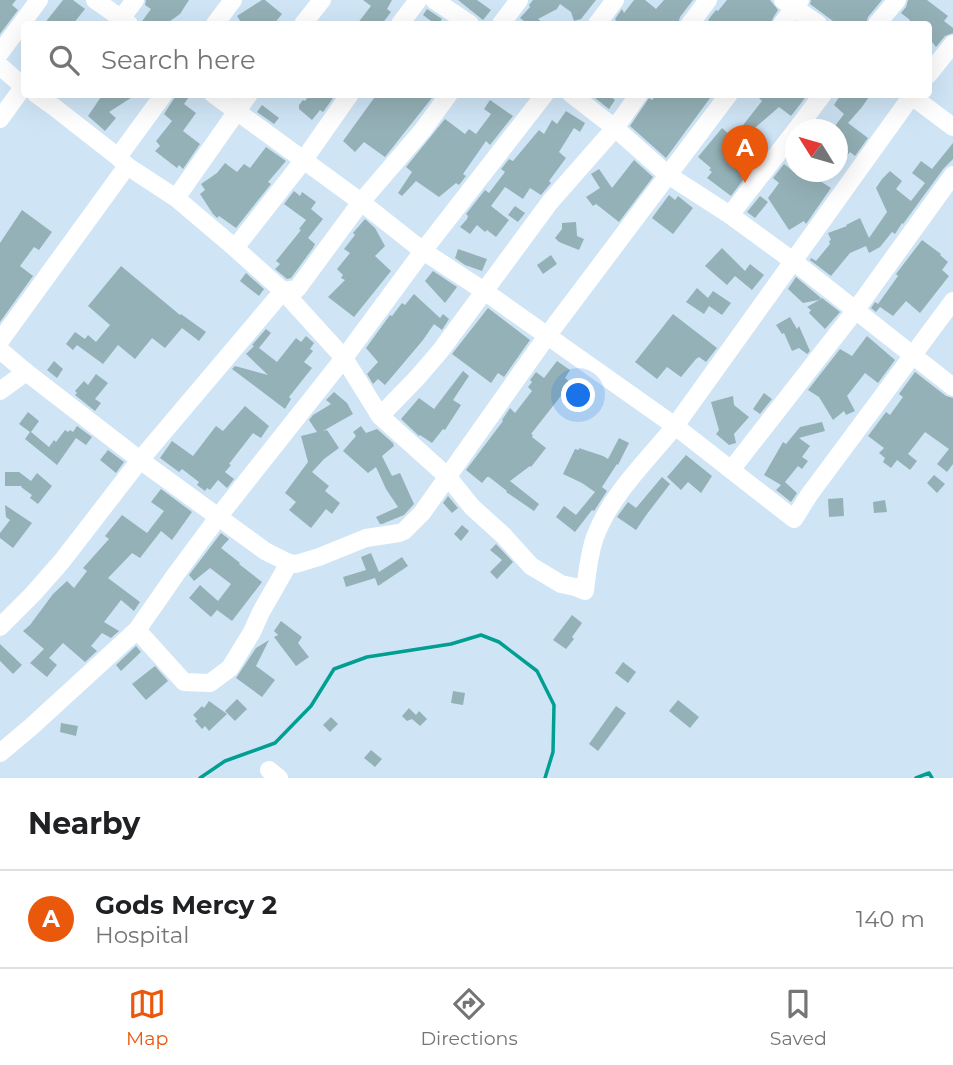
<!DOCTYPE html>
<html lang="en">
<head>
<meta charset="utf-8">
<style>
	:root { --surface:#fff; --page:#f2f2f2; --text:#202124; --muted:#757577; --line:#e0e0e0; --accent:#ea580c }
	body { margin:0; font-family:Montserrat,sans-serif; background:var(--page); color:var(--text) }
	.compass { position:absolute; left:785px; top:119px; width:63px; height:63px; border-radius:50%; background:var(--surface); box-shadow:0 7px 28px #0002; rotate:307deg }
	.you { position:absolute; left:579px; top:396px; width:24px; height:24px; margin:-18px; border:5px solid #fff; border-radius:50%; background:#1a73e8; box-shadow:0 0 0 10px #1a73e833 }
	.badge { display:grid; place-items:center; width:46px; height:46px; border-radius:50%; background:var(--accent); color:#fff; font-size:23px; font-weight:700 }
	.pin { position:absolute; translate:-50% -58px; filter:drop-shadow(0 2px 4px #0008) }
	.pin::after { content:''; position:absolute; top:37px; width:24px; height:21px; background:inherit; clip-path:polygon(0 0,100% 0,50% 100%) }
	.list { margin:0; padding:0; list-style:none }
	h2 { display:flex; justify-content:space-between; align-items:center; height:91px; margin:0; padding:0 28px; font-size:30px }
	h2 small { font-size:23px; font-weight:400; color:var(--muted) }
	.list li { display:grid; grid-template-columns:46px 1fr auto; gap:21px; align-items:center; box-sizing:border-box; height:98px; padding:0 28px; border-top:2px solid var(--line) }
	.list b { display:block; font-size:26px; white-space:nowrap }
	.list p { margin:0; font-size:23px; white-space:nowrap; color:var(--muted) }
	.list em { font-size:23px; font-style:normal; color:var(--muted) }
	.icon { flex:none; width:38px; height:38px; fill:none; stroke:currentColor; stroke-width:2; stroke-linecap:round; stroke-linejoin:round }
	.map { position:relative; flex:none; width:953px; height:778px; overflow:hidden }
	.search { position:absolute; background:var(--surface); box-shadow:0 7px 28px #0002; left:21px; right:21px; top:21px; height:77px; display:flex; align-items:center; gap:18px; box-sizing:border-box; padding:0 24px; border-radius:7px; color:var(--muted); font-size:26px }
	.sheet { height:189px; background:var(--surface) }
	nav { display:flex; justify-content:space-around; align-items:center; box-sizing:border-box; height:98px; border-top:2px solid var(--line); background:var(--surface); font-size:19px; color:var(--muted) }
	nav a { display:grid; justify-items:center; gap:4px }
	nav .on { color:var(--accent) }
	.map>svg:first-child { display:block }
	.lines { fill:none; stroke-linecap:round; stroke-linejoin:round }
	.stream { stroke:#019f92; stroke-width:3.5 }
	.building { fill:#94b1b7 }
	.minor { stroke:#fff; stroke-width:18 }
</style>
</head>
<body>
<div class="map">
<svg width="953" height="778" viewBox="0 0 953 778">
	<rect width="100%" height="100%" fill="#cfe5f6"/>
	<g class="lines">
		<g class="stream">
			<path d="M 200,778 L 225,761 L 275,743 L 311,706 L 334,669 L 367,657 L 451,644 L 481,635 L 499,642 L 537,671 L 554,705 L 553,752 L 545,778"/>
			<path d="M 916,778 L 929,773 L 932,778"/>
		</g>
	</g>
	<g class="building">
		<path d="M 0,0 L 16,0 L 12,5 L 18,10 L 0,34 Z"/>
		<path d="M 63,0 L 73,0 L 85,9 L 73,24 L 44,24 Z"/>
		<path d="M 146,0 L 189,0 L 180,14 L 166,24 L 140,24 L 151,9 L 145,5 Z"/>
		<path d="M 262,0 L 265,0 L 282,14 L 274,24 L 242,24 L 237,16 Z"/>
		<path d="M 363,0 L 392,0 L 387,9 L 391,12 L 382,24 L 357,24 L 371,6 Z"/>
		<path d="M 458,0 L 477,0 L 491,10 L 483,20 Z"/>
		<path d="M 533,0 L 596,0 L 581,19 L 574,21 L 571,12 L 560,4 L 557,9 L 538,19 L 544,24 L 528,24 L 520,18 L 530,7 L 529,5 Z"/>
		<path d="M 634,0 L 645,0 L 656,9 L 664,0 L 693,0 L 680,17 L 678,24 L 616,24 L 617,23 L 615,19 L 622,9 L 624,13 Z"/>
		<path d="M 727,0 L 770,0 L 778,10 L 773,18 L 771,24 L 713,24 L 708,20 L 716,10 L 718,11 Z"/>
		<path d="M 811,0 L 882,0 L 868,17 L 866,24 L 837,24 L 810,4 Z"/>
		<path d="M 908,0 L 927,0 L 948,16 L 944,21 L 953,28 L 953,33 L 945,36 L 936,47 L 928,37 L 928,24 L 907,24 L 910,20 L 901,13 L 906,7 Z"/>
		<path d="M 427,9 L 442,19 L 439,24 L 435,24 L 423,15 Z"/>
		<path d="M 103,94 L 137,94 L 109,112 L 116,118 L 105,131 L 88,116 Z"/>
		<path d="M 177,94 L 191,94 L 184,104 L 196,113 L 183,131 L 200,144 L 183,169 L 179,165 L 177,168 L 155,151 L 160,146 L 156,141 L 172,121 L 164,114 Z"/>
		<path d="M 310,94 L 336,94 L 323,112 L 320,110 L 312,120 L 299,109 L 299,105 L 303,100 L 305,101 Z"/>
		<path d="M 377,94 L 435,94 L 385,157 L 364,142 L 355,152 L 343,141 Z"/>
		<path d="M 590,94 L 607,94 L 615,100 L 609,109 Z"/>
		<path d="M 657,94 L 713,94 L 666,158 L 630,126 L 649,98 L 652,100 Z"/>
		<path d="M 755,94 L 808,94 L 791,116 L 779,107 L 750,132 L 763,142 L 756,151 L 761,156 L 731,196 L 707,178 L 712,172 L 709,170 L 711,168 L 698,157 L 722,128 L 733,138 L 762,101 Z"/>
		<path d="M 841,94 L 871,94 L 862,107 L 848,123 L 868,138 L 855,156 L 850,152 L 837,168 L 837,130 L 832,130 L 844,114 L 834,105 Z"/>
		<path d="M 490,100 L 513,116 L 490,145 L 486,141 L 463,174 L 466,176 L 459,185 L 456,183 L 439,197 L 416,181 L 402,196 L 398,193 L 412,172 L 406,167 L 445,119 L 465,134 L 469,129 L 476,134 L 491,114 L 484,109 Z"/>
		<path d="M 262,105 L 279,118 L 274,124 L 257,112 Z"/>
		<path d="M 566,111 L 585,123 L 580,132 L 574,128 L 559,152 L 566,158 L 549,181 L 551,183 L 541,195 L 530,188 L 523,199 L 505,187 L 491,206 L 509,220 L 496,237 L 487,230 L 485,232 L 477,225 L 470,234 L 460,227 L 467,219 L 468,216 L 466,214 L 485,190 L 489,193 L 505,172 L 501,169 L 509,159 L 513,161 L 539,130 L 544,134 L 552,120 L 557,124 Z"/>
		<path d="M 953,143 L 953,159 L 944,168 L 903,224 L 902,223 L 895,234 L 892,232 L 880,247 L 869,253 L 866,246 L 850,253 L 831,276 L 810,260 L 811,258 L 816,261 L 830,244 L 829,241 L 831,240 L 828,233 L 847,226 L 846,225 L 860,218 L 869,238 L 887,212 L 876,188 L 882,179 L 890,171 L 902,181 L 896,189 L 911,201 L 925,183 L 912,173 L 921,161 L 932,169 Z"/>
		<path d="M 266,147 L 286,161 L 268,182 L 271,184 L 236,228 L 219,216 L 217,218 L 213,214 L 200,194 L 205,190 L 201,184 L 217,173 L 225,163 L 237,172 L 244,164 L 250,168 Z"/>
		<path d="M 634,160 L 653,177 L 619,222 L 596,204 L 593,206 L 586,197 L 600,188 L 591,174 L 599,169 L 612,188 Z"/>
		<path d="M 784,164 L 794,172 L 827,172 L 820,181 L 831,188 L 806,224 L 804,221 L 789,230 L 768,198 L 779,183 L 773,178 Z"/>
		<path d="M 294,191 L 300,196 L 302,192 L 316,202 L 311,209 L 323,219 L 308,238 L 315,244 L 313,248 L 291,278 L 287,279 L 275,269 L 280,264 L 276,261 L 301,230 L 299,229 L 306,220 L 284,204 Z"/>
		<path d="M 669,195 L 675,200 L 678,196 L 693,208 L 673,234 L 652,218 Z"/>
		<path d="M 760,196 L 768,202 L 755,218 L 747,212 Z"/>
		<path d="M 515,206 L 525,213 L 518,222 L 508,215 Z"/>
		<path d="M 22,210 L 52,232 L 39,250 L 34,247 L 20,266 L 33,276 L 0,322 L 0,243 Z"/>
		<path d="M 365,219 L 375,228 L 385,246 L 375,256 L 391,271 L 354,317 L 328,297 L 345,280 L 341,278 L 343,275 L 337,269 L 350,253 L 344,249 L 355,235 L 353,233 Z"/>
		<path d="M 576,222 L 577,236 L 584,239 L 579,250 L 559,242 L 555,238 L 562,229 L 562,223 Z"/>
		<path d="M 922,240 L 941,254 L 940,255 L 948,262 L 942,270 L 949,276 L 920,313 L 906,301 L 893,316 L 880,307 L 876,312 L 871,308 L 875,302 L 878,304 L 898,276 L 896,274 Z"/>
		<path d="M 722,248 L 745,271 L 750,264 L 764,275 L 752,290 L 735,276 L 727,285 L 705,266 Z"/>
		<path d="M 458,249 L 487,259 L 482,271 L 465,265 L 455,258 Z"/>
		<path d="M 551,255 L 557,264 L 543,274 L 537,265 Z"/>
		<path d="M 121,266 L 180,315 L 181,314 L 206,332 L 199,341 L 182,328 L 165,348 L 152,338 L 135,359 L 118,345 L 103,364 L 77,345 L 73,350 L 66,344 L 75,332 L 85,339 L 88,335 L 96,342 L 110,325 L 88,306 Z"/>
		<path d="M 433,271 L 457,287 L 445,303 L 425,281 Z"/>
		<path d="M 246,273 L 264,289 L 259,296 L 240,281 Z"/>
		<path d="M 796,277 L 821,298 L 819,300 L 822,298 L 840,312 L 825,329 L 809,313 L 811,310 L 807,307 L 819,300 L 803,303 L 788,289 Z"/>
		<path d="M 697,288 L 708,298 L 713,291 L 731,303 L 722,315 L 709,306 L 704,314 L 686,302 Z"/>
		<path d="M 414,294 L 440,318 L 443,314 L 449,319 L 442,330 L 434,324 L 423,340 L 385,385 L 378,379 L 373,384 L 367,374 L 378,362 L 366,348 L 390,315 L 392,316 L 402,303 L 405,305 Z"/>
		<path d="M 488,308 L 530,340 L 504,377 L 498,373 L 491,383 L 452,354 Z"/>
		<path d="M 673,314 L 717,348 L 706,362 L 699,357 L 696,359 L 681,377 L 667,367 L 657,379 L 635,362 Z"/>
		<path d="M 790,317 L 797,329 L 799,326 L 810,351 L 807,354 L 799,348 L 792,351 L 784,333 L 782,334 L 776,325 Z"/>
		<path d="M 266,329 L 271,333 L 259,348 L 277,362 L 296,338 L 301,342 L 306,336 L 314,343 L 310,349 L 313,351 L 304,362 L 312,368 L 289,397 L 291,399 L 285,409 L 232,369 L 235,366 L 268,375 L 246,354 L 254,346 L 252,345 Z"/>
		<path d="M 867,336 L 895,360 L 878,383 L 865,373 L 847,396 L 855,411 L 846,415 L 844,411 L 833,420 L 819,397 L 808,390 L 840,349 L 852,356 Z"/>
		<path d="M 54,361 L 63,369 L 57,378 L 47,370 Z"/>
		<path d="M 557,361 L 570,370 L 565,378 L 571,383 L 531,434 L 533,435 L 532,437 L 546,448 L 531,467 L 530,466 L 510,481 L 539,504 L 534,511 L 506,492 L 507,491 L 489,477 L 487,477 L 482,483 L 466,470 L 503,421 L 502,420 L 510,408 L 515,413 L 532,391 L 528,387 L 532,382 L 530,380 L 536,372 L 544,378 Z"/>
		<path d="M 463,371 L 469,376 L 453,400 L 461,405 L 445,430 L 443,429 L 432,443 L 420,435 L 419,436 L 401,419 L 419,398 L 434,409 Z"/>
		<path d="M 915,372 L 946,396 L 953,398 L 953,464 L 947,472 L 937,464 L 949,449 L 925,432 L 908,454 L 917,461 L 910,470 L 897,460 L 891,468 L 883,462 L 885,458 L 879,453 L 884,448 L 868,436 L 886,412 L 890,415 L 903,397 L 899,394 Z"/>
		<path d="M 96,374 L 108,383 L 95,399 L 101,403 L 95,411 L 75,395 L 77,393 L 75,391 L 84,381 L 88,385 Z"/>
		<path d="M 334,392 L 347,403 L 353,414 L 323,431 L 327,430 L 339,448 L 324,459 L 312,472 L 329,486 L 325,491 L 340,503 L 332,514 L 326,509 L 311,528 L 289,510 L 296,502 L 285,493 L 308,462 L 301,436 L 317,432 L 309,420 L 313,415 L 331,404 L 326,400 Z"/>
		<path d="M 764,393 L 772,399 L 760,414 L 753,409 Z"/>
		<path d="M 733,396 L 734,405 L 749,417 L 734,434 L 736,443 L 729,445 L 716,434 L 719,430 L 711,402 Z"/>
		<path d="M 245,406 L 269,426 L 261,438 L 253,433 L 229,464 L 231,465 L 225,472 L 234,479 L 227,488 L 218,480 L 210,490 L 207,488 L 205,491 L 197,485 L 199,482 L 182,469 L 179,472 L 160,458 L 172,441 L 193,456 L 216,426 L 223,431 Z"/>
		<path d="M 28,412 L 39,421 L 31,432 L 49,447 L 54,440 L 56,442 L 65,430 L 68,432 L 70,430 L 73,432 L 77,426 L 92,437 L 86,445 L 76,438 L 57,465 L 25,439 L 30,432 L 19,424 Z"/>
		<path d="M 822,422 L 825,431 L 799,438 L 810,446 L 802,457 L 808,461 L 802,469 L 798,466 L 785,482 L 797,493 L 791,502 L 776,490 L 781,485 L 764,475 L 783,442 L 786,444 L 800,427 Z"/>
		<path d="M 361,426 L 366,433 L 377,429 L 393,443 L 394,446 L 382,456 L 392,476 L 400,473 L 414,504 L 404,515 L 382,524 L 380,524 L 376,517 L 398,507 L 386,489 L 376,467 L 368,473 L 343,451 L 356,436 L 353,432 Z"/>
		<path d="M 619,438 L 629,443 L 618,465 L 617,464 L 602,487 L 607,491 L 596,508 L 594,511 L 592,510 L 575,532 L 556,517 L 564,506 L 576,515 L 595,492 L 582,483 L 563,474 L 575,449 L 579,450 L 579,448 L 603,456 L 608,459 Z"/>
		<path d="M 108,450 L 124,462 L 116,473 L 100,460 Z"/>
		<path d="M 686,455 L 712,476 L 701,493 L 688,482 L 681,490 L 667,477 Z"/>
		<path d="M 5,472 L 19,472 L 31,481 L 37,473 L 52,486 L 38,504 L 30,498 L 32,495 L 21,487 L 22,486 L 5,486 Z"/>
		<path d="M 934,475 L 945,484 L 937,493 L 927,483 Z"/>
		<path d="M 662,477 L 670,484 L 647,514 L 636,530 L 617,517 L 628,502 L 636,508 Z"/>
		<path d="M 161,489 L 192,512 L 172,540 L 161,531 L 140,558 L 132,553 L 136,549 L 108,578 L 140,602 L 134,611 L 121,600 L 104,622 L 119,631 L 111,638 L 102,633 L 91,646 L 97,651 L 85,662 L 63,643 L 49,658 L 57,665 L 47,677 L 30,663 L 44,649 L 23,631 L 30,625 L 53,594 L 67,581 L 74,588 L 87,571 L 83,568 L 109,539 L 105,536 L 122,515 L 147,533 L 164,511 L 151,502 Z"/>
		<path d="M 448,496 L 458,508 L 452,513 L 443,503 Z"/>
		<path d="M 843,498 L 844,516 L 829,517 L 828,499 Z"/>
		<path d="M 885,500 L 887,512 L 874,513 L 873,502 Z"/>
		<path d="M 5,505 L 32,523 L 13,548 L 0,538 L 0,533 L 10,520 L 6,517 Z"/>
		<path d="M 462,525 L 469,531 L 461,541 L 454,534 Z"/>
		<path d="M 221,533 L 229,539 L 221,548 L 240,563 L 239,564 L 262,582 L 232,621 L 217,610 L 211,617 L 189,598 L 200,585 L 218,601 L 231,584 L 210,568 L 194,581 L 189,575 Z"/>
		<path d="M 496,544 L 513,562 L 497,579 L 490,572 L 502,560 L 490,550 Z"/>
		<path d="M 371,553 L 379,572 L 402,557 L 408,566 L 378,586 L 375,578 L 346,587 L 343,577 L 366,570 L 361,557 Z"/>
		<path d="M 572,615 L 582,623 L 572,637 L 574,639 L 566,649 L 553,640 Z"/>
		<path d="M 281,621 L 302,637 L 298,643 L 309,657 L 296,666 L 274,637 L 278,635 L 274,631 Z"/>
		<path d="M 269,640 L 256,666 L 275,680 L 262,697 L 236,678 L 256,648 Z"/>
		<path d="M 0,644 L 22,665 L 13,674 L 0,661 Z"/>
		<path d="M 136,646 L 141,652 L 121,671 L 116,665 Z"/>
		<path d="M 623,662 L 636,672 L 628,683 L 615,673 Z"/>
		<path d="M 155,666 L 168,681 L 146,700 L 132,684 Z"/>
		<path d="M 453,691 L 465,693 L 463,705 L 451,703 Z"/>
		<path d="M 237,699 L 247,709 L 235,721 L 225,711 Z"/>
		<path d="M 678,700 L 699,717 L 690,728 L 669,711 Z"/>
		<path d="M 209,701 L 227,714 L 209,731 L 205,726 L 202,729 L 195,721 L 197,719 L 193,715 L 202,706 L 204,708 Z"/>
		<path d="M 616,706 L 626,713 L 598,751 L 589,744 Z"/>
		<path d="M 409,708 L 416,715 L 419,711 L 427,719 L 420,726 L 412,719 L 407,721 L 402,716 Z"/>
		<path d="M 331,717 L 338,724 L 330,732 L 323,725 Z"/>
		<path d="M 61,723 L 78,726 L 76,736 L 60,732 Z"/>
		<path d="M 371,750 L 382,759 L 375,767 L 364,758 Z"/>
	</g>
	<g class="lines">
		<g class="minor">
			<path d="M 95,0 L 129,24"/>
			<path d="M 434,0 L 470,24"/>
			<path d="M 783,0 L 818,24"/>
			<path d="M 117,24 L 135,0"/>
			<path d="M 215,24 L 233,0"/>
			<path d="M 303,24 L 322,0"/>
			<path d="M 400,24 L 418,0"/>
			<path d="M 501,24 L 519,0"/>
			<path d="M 597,24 L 615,0"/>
			<path d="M 690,24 L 708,0"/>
			<path d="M 782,24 L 800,0"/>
			<path d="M 877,24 L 897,0"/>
			<path d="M 0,53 L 39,0"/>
			<path d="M 0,66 L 24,87"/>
			<path d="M 928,75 L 953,44"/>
			<path d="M 36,94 L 54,107 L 118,157 L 127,166 L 176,198 L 235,248 L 283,291 L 344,358 L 380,416 L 448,477 L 472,507 L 503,535 L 531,566 L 561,584 L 575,587 L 585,591 C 587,573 589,554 595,537 C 611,494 647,461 675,426 L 913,94"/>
			<path d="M 213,94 L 361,202 L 423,251 L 484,291 L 675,426 L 794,519 L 809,495 L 953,301"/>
			<path d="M 571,94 L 615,128 L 668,175 L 730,215 L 793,261 L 953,387"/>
			<path d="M 909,94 L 953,127"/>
			<path d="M 0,119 L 24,86"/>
			<path d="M 796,130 L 823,94"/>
			<path d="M 118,157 L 164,94"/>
			<path d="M 176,198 L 249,94"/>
			<path d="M 730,215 L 796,130"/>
			<path d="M 235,248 L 303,161 L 350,94"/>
			<path d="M 0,341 L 127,166"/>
			<path d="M 0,350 L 26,372 L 140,460 L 265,551 L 289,563 L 296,564 L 319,557 L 366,538 L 399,533 L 404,531 L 422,513 L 547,336 L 729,94"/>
			<path d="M 0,391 L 26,372"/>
			<path d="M 380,416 L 417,378 L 441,350 L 550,202 L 615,128 L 639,94"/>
			<path d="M 731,470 L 855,311 L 953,175"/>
			<path d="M 0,627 L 33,594 L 62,561 L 140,460 L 283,291 L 297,289 L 361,202 L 422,131 L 449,94"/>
			<path d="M 137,630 L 184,682 L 210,683 L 230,668 L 252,632 L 261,612 L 289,563"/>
			<path d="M 0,753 L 31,727 L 137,630 L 176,574 L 219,516 L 344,358 L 423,251 L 545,94"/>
			<path d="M 269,770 L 279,778"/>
		</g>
	</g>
</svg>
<svg class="compass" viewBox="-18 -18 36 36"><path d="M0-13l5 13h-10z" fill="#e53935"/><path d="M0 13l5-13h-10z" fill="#757577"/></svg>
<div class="you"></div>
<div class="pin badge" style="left:745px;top:183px">A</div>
<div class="search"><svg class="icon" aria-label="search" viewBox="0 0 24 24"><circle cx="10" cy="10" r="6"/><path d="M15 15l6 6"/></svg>Search here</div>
</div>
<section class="sheet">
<h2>Nearby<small></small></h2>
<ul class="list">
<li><span class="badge">A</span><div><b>Gods Mercy 2</b><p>Hospital</p></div><em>140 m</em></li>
</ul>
</section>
<nav>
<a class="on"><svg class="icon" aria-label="map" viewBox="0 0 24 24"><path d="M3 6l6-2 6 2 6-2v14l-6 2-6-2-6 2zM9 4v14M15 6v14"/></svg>Map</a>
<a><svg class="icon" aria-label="directions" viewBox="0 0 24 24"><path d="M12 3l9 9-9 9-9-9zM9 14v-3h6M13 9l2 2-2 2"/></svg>Directions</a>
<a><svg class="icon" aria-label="saved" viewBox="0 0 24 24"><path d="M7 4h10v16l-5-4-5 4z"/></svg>Saved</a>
</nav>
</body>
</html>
